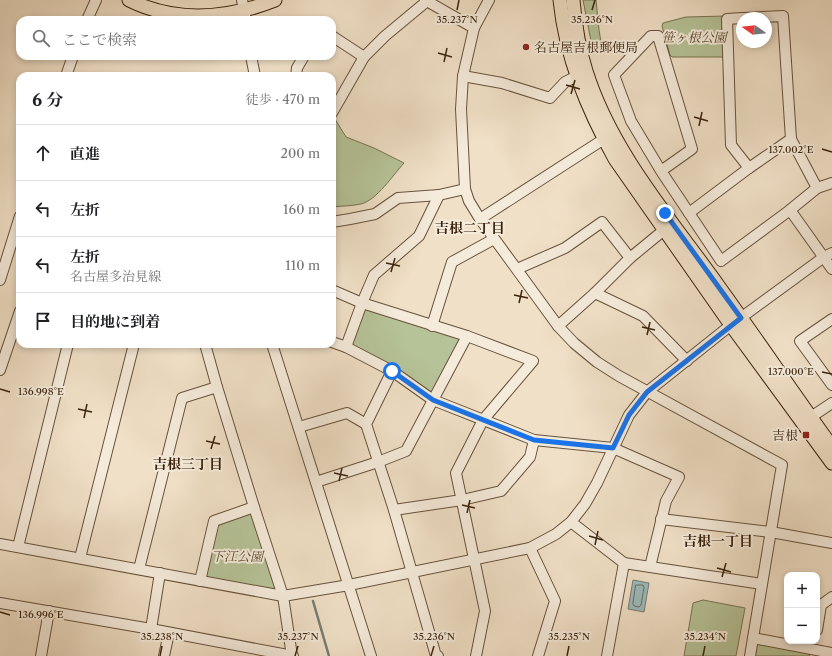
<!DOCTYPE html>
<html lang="ja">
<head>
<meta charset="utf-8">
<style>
	:root { --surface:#fff; --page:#f2f2f2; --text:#202124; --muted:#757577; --line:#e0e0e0 }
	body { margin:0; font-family:"Libre Caslon Text","Noto Serif JP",serif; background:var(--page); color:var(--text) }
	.controls { position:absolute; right:12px; bottom:12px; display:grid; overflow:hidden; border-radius:8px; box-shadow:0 2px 6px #0003 }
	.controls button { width:36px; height:36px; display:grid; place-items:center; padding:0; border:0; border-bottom:1px solid var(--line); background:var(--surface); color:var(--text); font:20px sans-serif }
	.compass { position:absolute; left:736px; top:12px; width:36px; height:36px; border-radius:50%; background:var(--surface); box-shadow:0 2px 6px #0003; rotate:284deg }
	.stop { position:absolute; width:12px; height:12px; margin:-9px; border:3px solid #1a73e8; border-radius:50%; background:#fff }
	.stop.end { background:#1a73e8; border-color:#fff; box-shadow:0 1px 4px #0008 }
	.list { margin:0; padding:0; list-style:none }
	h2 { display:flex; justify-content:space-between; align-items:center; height:52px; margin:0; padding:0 16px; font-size:17px }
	h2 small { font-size:13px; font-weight:400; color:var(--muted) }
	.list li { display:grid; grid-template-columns:26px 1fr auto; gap:12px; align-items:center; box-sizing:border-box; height:56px; padding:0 16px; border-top:1px solid var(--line) }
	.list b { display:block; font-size:15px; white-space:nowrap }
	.list p { margin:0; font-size:13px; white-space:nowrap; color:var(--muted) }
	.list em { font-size:13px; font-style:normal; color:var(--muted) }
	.icon { flex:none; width:22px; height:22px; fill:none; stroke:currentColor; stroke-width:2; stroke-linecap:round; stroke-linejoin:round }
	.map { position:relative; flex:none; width:832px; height:656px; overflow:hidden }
	.search { position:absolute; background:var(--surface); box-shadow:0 2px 6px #0003; left:16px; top:16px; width:320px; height:44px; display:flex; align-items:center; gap:10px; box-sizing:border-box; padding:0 14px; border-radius:12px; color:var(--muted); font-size:15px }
	.panel { position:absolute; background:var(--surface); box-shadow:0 2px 6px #0003; left:16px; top:72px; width:320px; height:276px; border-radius:12px }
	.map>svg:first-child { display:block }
	.green { fill:#b6c398; stroke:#787352 }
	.water { fill:#9cbbbc; stroke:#757e76 }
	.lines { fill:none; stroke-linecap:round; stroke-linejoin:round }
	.shore { stroke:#6c6f64; stroke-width:1 }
	.stream { stroke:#757e76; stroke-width:2.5 }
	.minor-casing { stroke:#68523c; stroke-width:12 }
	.major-casing { stroke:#3b230d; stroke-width:15 }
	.minor { stroke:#f5ebdb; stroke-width:10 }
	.major { stroke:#f0e0c7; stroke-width:13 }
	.route { stroke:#1a73e8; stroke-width:5 }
	.ticks { fill:none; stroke:#3b230d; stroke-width:1.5 }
	.poi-dot { fill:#8f2418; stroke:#f5ebdb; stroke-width:1.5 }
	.labels { text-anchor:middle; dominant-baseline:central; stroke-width:4; stroke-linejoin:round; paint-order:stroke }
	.park-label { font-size:13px; font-style:italic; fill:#5a4b30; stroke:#f5ebdb }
	.poi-label { font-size:13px; fill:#3b230d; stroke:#f5ebdb; text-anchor:start }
	.neighbourhood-label { font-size:14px; font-weight:bold; fill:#3b230d; stroke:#f5ebdb }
	.ticks-label { font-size:10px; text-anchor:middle; fill:#3b230d; stroke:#f5ebdb; stroke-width:4; stroke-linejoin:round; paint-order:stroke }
</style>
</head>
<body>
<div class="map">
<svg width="832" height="656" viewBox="0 0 832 656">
	<rect width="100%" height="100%" fill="#f0e0c7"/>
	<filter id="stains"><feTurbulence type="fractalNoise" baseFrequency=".005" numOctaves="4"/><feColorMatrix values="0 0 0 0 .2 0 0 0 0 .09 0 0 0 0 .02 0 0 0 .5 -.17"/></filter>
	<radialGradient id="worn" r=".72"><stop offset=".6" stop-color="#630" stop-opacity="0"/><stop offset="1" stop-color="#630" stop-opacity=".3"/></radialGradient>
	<g class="green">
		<path d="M 583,0 L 596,0 L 599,30 L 602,48 L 593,51 Z"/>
		<path d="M 726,16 L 724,57 L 672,57 L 670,55 L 662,26 L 663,23 L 686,17 Z"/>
		<path d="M 335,119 L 346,137 L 374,148 L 404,163 C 393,175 377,200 361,204 C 352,206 341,206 332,207 L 332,124 Z"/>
		<path d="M 367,308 L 457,338 L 460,341 L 431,395 L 351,348 L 363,310 Z"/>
		<path d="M 251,512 L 276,585 L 272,591 L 209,578 L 204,573 L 217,526 Z"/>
		<path d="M 703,600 L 745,608 L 736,656 L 684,656 L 693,603 Z"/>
		<path d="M 760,643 L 808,653 L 810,656 L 755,656 L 757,644 Z"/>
	</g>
	<path class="water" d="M 633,580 L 649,583 L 644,612 L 628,609 Z"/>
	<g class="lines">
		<path class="shore" d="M 636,585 L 643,585 L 644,587 L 641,605 L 639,607 L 634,606 L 633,604 Z"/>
		<path class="stream" d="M 313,601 L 329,656"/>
		<defs>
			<g id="minor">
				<path d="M 242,0 L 246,20"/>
				<path d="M 425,0 L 474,28"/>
				<path d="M 489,0 L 474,28 L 463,76 L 461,109 L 465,189 L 469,201 L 480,219 L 558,326 L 574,343 L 597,362 L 619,376 L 782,465 L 750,656"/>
				<path d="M 742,18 L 727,19 L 731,145 L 749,168"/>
				<path d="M 744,18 L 783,16 L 791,139 L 817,188"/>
				<path d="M 87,20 L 96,0"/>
				<path d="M 332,36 L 364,57"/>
				<path d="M 251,56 L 255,76"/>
				<path d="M 66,76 L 73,56"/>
				<path d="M 296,76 L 297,68 L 304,56"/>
				<path d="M 463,76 L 502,83 L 550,98 L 565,82 L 577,76"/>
				<path d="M 332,113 L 364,57 L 385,36 L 426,2"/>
				<path d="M 661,171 L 692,149 L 658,36 L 651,36 L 614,75 L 631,121 L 661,171 L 721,261 L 790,210 L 817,188 L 832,183"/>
				<path d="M 790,210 L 832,269"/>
				<path d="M 689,213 L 749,168 L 791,139"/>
				<path d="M 480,219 L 604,139"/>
				<path d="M 332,222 L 350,219 L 375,214 L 398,198 L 439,195 L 465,189"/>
				<path d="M 517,269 L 565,248 L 602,222 L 630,258"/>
				<path d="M 0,280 L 20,216"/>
				<path d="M 332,290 L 362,303 L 467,336 L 533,361 L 483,420 L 456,473 L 485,611 L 476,656"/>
				<path d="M 595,293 L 643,316 L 687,361"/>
				<path d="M 832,319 L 800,341 L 832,385"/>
				<path d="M 432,326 L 452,262 L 494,239"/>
				<path d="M 558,326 L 595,293 L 630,258 L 664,230"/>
				<path d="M 332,342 L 346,347 L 392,371 L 433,400 L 534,440 L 613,448 L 679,477 L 666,501 L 650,567"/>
				<path d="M 205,344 L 217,387 L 254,507 L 283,596 L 292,656"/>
				<path d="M 272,344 L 371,656"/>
				<path d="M 346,347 L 362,303 L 374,275 L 419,236 L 439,195"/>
				<path d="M 0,370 L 20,311"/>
				<path d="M 392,371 L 366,424 L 394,510 L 436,656 L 438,656"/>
				<path d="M 811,417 L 832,403"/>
				<path d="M 299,427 L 347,413 L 366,424"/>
				<path d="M 316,482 L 378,462 L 406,451 L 467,336"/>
				<path d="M 394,510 L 462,500 L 501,491 L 530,457 L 534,440"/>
				<path d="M 661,519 L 771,532 L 832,543"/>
				<path d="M 571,522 L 624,563 L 762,584"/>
				<path d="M 0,544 L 283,596 L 349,585 L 530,548 L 556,534 L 571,522 L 585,504 L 597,483 L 629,415 L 647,392 L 731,325 L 824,257 L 832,253"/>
				<path d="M 18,547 L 68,344"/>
				<path d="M 530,548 L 555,601 L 538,656"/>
				<path d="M 80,558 L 134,344"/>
				<path d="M 139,569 L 182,398 L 217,387"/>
				<path d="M 200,581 L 214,521 L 254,507"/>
				<path d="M 0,603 L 151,629 L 293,656"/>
				<path d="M 151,629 L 160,573"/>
				<path d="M 817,630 L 821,605 L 832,597"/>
				<path d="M 753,638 L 832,653"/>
				<path d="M 41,656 L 49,611"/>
				<path d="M 164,656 L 169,633"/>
				<path d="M 607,656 L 624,563"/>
			</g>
			<g id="major">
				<path d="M 129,0 C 176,23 227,19 275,0"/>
				<path d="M 560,0 C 566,58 587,108 615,159 L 731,325 L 832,463"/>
				<path d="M 573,0 C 575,24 579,49 586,71 C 611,151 669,217 717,284 C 756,338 793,393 832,447"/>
			</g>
		</defs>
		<use href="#minor" class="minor-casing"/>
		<use href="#major" class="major-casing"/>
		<use href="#minor" class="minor"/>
		<use href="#major" class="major"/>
	</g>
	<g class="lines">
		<path class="route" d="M 392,371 L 433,400 L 534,440 L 613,448 L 629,415 L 647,392 L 741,318 L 665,213"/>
	</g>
	<path class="ticks" d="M 457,10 L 459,0M 592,10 L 595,0M 438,53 L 452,57M 444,62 L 447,48M 566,85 L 580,89M 571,94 L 575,80M 694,117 L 708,121M 699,126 L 702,112M 822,149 L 832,152M 386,263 L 400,266M 391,272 L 395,258M 514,295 L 528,298M 519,303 L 522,290M 642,327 L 655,330M 647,335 L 650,322M 822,372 L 832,374M 0,389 L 10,392M 78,409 L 92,412M 84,418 L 87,404M 206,441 L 220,444M 211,449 L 215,436M 334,473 L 348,476M 339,481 L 342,468M 462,505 L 475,508M 467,513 L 470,500M 589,536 L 603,540M 595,545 L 598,531M 717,568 L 731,572M 722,577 L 726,563M 0,612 L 10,615M 160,656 L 162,646M 295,656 L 298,646M 431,656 L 434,646M 567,656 L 569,646M 703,656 L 705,646"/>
	<g class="poi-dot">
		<circle cx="526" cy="47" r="4"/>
		<rect x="802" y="431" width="8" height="8" rx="2"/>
	</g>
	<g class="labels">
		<g class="park-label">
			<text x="694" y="37">笹ヶ根公園</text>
			<text x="237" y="556">下江公園</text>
		</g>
		<g class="poi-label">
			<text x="534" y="47">名古屋吉根郵便局</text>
			<text x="798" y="435" text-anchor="end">吉根</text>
		</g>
		<g class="neighbourhood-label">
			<text x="470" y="228">吉根二丁目</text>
			<text x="188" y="464">吉根三丁目</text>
			<text x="718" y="541">吉根一丁目</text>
		</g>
	</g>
	<g class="ticks-label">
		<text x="457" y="23">35.237°N</text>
		<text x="592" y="23">35.236°N</text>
		<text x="791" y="153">137.002°E</text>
		<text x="791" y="375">137.000°E</text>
		<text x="41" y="395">136.998°E</text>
		<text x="41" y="618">136.996°E</text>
		<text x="162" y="640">35.238°N</text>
		<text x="298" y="640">35.237°N</text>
		<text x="434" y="640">35.236°N</text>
		<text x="569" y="640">35.235°N</text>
		<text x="705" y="640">35.234°N</text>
	</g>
	<rect width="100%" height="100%" filter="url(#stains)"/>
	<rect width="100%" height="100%" fill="url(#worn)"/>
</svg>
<div class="controls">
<button>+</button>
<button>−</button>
</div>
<svg class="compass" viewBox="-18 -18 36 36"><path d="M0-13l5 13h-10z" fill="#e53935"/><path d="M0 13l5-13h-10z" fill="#757577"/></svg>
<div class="stop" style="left:392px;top:371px"></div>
<div class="stop end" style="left:665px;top:213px"></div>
<div class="search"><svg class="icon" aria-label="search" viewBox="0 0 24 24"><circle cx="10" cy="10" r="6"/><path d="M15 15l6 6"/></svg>ここで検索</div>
<section class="panel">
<h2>6 分<small>徒歩 · 470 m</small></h2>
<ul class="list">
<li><svg class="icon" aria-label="ahead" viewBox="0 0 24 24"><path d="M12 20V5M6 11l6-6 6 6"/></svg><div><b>直進</b></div><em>200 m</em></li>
<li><svg class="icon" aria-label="left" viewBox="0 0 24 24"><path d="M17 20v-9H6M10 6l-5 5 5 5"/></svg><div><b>左折</b></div><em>160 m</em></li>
<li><svg class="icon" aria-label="left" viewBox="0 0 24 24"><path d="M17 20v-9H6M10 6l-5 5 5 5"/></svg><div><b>左折</b><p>名古屋多治見線</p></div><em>110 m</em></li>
<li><svg class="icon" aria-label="arrive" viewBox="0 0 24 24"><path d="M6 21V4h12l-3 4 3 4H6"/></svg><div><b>目的地に到着</b></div></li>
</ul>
</section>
</div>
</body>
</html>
